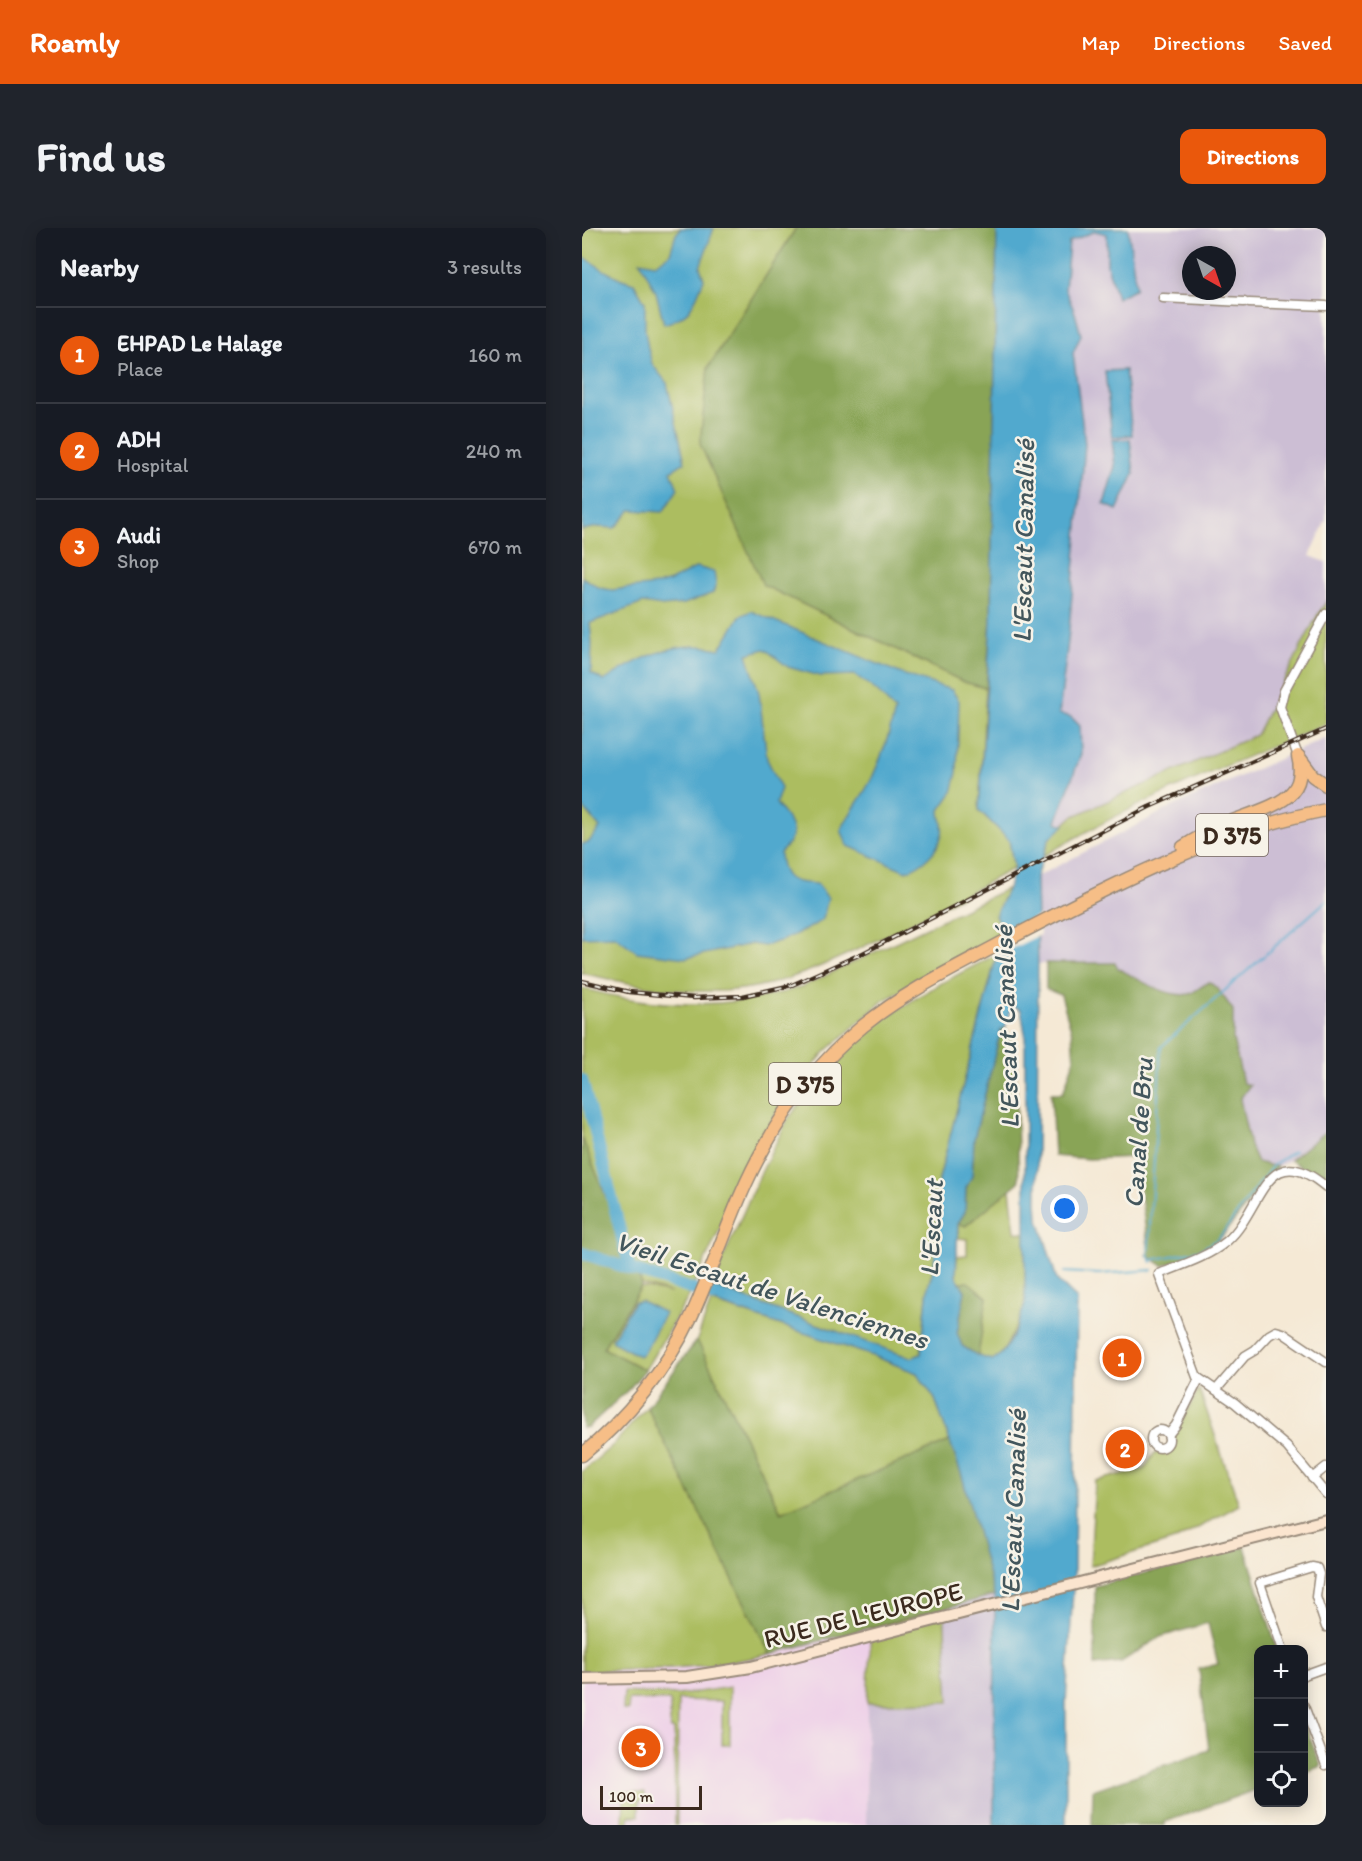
<!DOCTYPE html>
<html lang="en">
<head>
<meta charset="utf-8">
<style>
	:root { --surface:#171b24; --page:#20242c; --text:#f1f3f6; --muted:#9ea1a6; --line:#363941; --accent:#ea580c }
	body { margin:0; font-family:Itim,sans-serif; background:var(--page); color:var(--text) }
	.controls { position:absolute; right:18px; bottom:18px; display:grid; overflow:hidden; border-radius:12px; box-shadow:0 3px 15px #0003 }
	.controls button { width:54px; height:54px; display:grid; place-items:center; padding:0; border:0; border-bottom:2px solid var(--line); background:var(--surface); color:var(--text); font:30px sans-serif }
	.compass { position:absolute; left:600px; top:18px; width:54px; height:54px; border-radius:50%; background:var(--surface); box-shadow:0 3px 15px #0003; rotate:140deg }
	.scale { position:absolute; left:18px; bottom:15px; width:102px; box-sizing:border-box; padding-left:6px; border:3px solid #3b2a1e; border-top:0; font-size:16px; line-height:21px; white-space:nowrap; color:#3b2a1e; -webkit-text-stroke:4px #f7f3e8; paint-order:stroke }
	.you { position:absolute; left:483px; top:981px; width:21px; height:21px; margin:-15px; border:4px solid #fff; border-radius:50%; background:#1a73e8; box-shadow:0 0 0 9px #1a73e833 }
	.badge { display:grid; place-items:center; width:39px; height:39px; border-radius:50%; background:var(--accent); color:#fff; font-size:20px; font-weight:700 }
	.pin { position:absolute; translate:-50% -50%; border:3px solid #fff; box-shadow:0 2px 6px #0006 }
	.list { margin:0; padding:0; list-style:none }
	h2 { display:flex; justify-content:space-between; align-items:center; height:78px; margin:0; padding:0 24px; font-size:26px }
	h2 small { font-size:20px; font-weight:400; color:var(--muted) }
	.list li { display:grid; grid-template-columns:39px 1fr auto; gap:18px; align-items:center; box-sizing:border-box; height:96px; padding:0 24px; border-top:2px solid var(--line) }
	.list b { display:block; font-size:22px; white-space:nowrap }
	.list p { margin:0; font-size:20px; white-space:nowrap; color:var(--muted) }
	.list em { font-size:20px; font-style:normal; color:var(--muted) }
	.icon { flex:none; width:33px; height:33px; fill:none; stroke:currentColor; stroke-width:2; stroke-linecap:round; stroke-linejoin:round }
	.map { position:relative; flex:none; width:744px; height:1597px; overflow:hidden; border-radius:12px }
	header { display:flex; align-items:center; gap:36px; box-sizing:border-box; height:84px; padding:0 30px; background:var(--accent); color:#fff }
	header strong { font-size:28px }
	nav { display:flex; gap:33px; margin-inline-start:auto; font-size:21px }
	.intro { display:flex; align-items:center; justify-content:space-between; box-sizing:border-box; height:144px; padding:0 36px }
	h1 { margin:0; font-size:42px }
	.button { padding:15px 27px; border-radius:12px; background:var(--accent); color:#fff; font-size:21px; font-weight:700 }
	main { display:flex; gap:36px; padding:0 36px }
	aside { flex:1; background:var(--surface); border-radius:12px; box-shadow:0 3px 15px #0003 }
	.map>svg:first-child { display:block }
	.built { fill:#eed0e8 }
	.industrial { fill:#ccbed4; fill-rule:evenodd }
	.green { fill:#acbd61; stroke:#747440; stroke-width:1.5 }
	.forest { fill:#89a457; stroke:#62673a; stroke-width:1.5 }
	.water { fill:#51a9ce; stroke:#466a76; stroke-width:1.5; fill-rule:evenodd }
	.pier { fill:#f5e9d5 }
	.lines { fill:none; stroke-linecap:round; stroke-linejoin:round }
	.stream { stroke:#51a9ce; stroke-width:2 }
	.river { stroke:#51a9ce; stroke-width:12 }
	.street-casing { stroke:#988a7a; stroke-width:11 }
	.secondary-casing { stroke:#988a7a; stroke-width:14 }
	.primary-casing { stroke:#988a7a; stroke-width:15 }
	.street { stroke:#fff; stroke-width:8 }
	.secondary { stroke:#fbe5cf; stroke-width:10 }
	.primary { stroke:#f6be87; stroke-width:12 }
	.rail-casing { stroke:#3b2a1e; stroke-width:4.5 }
	.rail { stroke:#f7f3e8; stroke-width:2; stroke-dasharray:7; stroke-linecap:butt }
	.labels { text-anchor:middle; dominant-baseline:central; stroke-width:5; stroke-linejoin:round; paint-order:stroke }
	.shield { fill:#f7f3e8; stroke:#73665b; stroke-width:1.5 }
	.shield-label { font-size:24px; font-weight:bold; fill:#3b2a1e }
	.street-label { font-size:26px; fill:#3b2a1e; stroke:#f7f3e8 }
	.water-label { font-size:27px; font-style:italic; fill:#43565c; stroke:#f7f3e8 }
</style>
</head>
<body>
<header>
<strong>Roamly</strong>
<nav><a>Map</a><a>Directions</a><a>Saved</a></nav>
</header>
<div class="intro"><h1>Find us</h1><a class="button">Directions</a></div>
<main>
<aside>
<h2>Nearby<small>3 results</small></h2>
<ul class="list">
<li><span class="badge">1</span><div><b>EHPAD Le Halage</b><p>Place</p></div><em>160 m</em></li>
<li><span class="badge">2</span><div><b>ADH</b><p>Hospital</p></div><em>240 m</em></li>
<li><span class="badge">3</span><div><b>Audi</b><p>Shop</p></div><em>670 m</em></li>
</ul>
</aside>
<div class="map">
<svg width="744" height="1597" viewBox="0 0 744 1597">
	<rect width="100%" height="100%" fill="#f7f3e8"/>
	<filter id="ink" filterUnits="userSpaceOnUse"><feTurbulence type="fractalNoise" baseFrequency=".0167" numOctaves="2"/><feDisplacementMap in="SourceGraphic" scale="12" xChannelSelector="R" yChannelSelector="G"/><feConvolveMatrix kernelMatrix="1 2 1 2 8 2 1 2 1" color-interpolation-filters="sRGB"/></filter>
	<filter id="wash" filterUnits="userSpaceOnUse"><feTurbulence type="fractalNoise" baseFrequency=".008" numOctaves="4" result="noise"/><feDisplacementMap in="SourceGraphic" scale="24" xChannelSelector="R" yChannelSelector="G"/><feGaussianBlur stdDeviation="1.35" result="paint"/><feColorMatrix in="noise" values="0 0 0 0 0 0 0 0 0 0 0 0 0 0 0 0 0 1.4 0 .05"/><feComposite in="paint" operator="in"/></filter>
	<g filter="url(#wash)">
		<rect width="100%" height="100%" fill="#f5e9d5"/>
		<path class="built" d="M 289,1401 L 285,1475 L 284,1597 L 0,1597 L 0,1443 L 56,1442 L 155,1434 Z"/>
		<g class="industrial">
			<path d="M 546,0 L 744,0 L 744,292 L 728,328 L 744,334 L 744,374 L 735,388 L 674,507 L 490,589 L 483,597 L 474,594 L 499,526 L 477,487 L 486,413 L 492,143 L 491,125 L 499,107 L 493,85 L 483,61 L 487,14 L 513,3 L 525,6 L 525,37 L 554,60 ZM 609,27 L 645,27 L 645,63 L 609,63 Z"/>
			<path d="M 744,510 L 744,903 L 708,932 L 695,939 L 675,934 L 668,918 L 658,871 L 667,857 L 661,855 L 651,811 L 651,782 L 627,754 L 607,766 L 594,766 L 572,759 L 536,740 L 533,735 L 456,736 L 454,649 L 590,579 Z"/>
			<path d="M 413,1367 L 412,1597 L 284,1597 L 285,1475 L 366,1473 L 362,1382 Z"/>
		</g>
		<g class="green">
			<path d="M 0,0 L 214,0 L 126,140 L 181,357 L 382,454 L 404,460 L 397,582 L 427,612 L 432,640 C 385,665 339,691 291,714 C 247,735 203,757 153,762 C 101,767 51,757 0,745 Z"/>
			<path d="M 744,374 L 744,496 C 649,536 551,574 462,628 L 467,611 L 490,589 L 674,507 L 735,388 Z"/>
			<path d="M 426,660 L 413,688 L 419,697 L 417,714 L 302,772 L 244,823 L 203,870 L 178,913 L 106,1070 L 63,1142 L 21,1120 L 59,1059 L 89,1065 L 60,1057 L 0,910 L 0,760 C 71,781 152,782 222,758 Z"/>
			<path d="M 415,726 L 357,951 L 352,1038 L 346,1059 L 339,1126 L 329,1130 L 129,1058 L 176,951 L 206,891 L 244,843 L 272,814 L 305,788 L 356,757 Z"/>
			<path d="M 428,961 L 433,1004 L 443,1005 L 443,1074 L 439,1089 L 420,1126 L 410,1132 L 396,1128 L 405,1069 L 386,1055 L 377,1054 L 374,1048 L 375,1028 L 385,1027 L 385,1011 L 376,1010 L 376,995 L 384,998 Z"/>
			<path d="M 129,1074 L 294,1129 L 335,1145 L 353,1171 L 368,1213 L 199,1284 L 115,1112 Z"/>
			<path d="M 617,1161 L 657,1277 L 596,1311 L 508,1338 L 513,1253 L 562,1241 L 572,1226 L 584,1222 Z"/>
			<path d="M 65,1179 L 188,1426 C 127,1441 63,1442 0,1443 L 0,1244 L 31,1217 Z"/>
			<path d="M 362,1382 L 367,1474 L 285,1475 L 289,1401 Z"/>
			<path d="M 148,1459 L 148,1517 L 140,1517 L 140,1473 L 96,1472 L 95,1597 L 93,1597 L 92,1502 L 88,1500 L 88,1473 L 47,1472 L 46,1482 L 41,1482 L 42,1464 L 96,1467 Z"/>
			<path d="M 42,1564 L 63,1565 L 63,1572 L 57,1573 L 57,1588 L 47,1588 L 47,1597 L 41,1597 Z"/>
		</g>
		<g class="forest">
			<path d="M 214,0 L 415,0 L 409,392 L 404,460 L 382,454 L 181,357 L 118,216 L 126,140 Z"/>
			<path d="M 464,735 L 533,735 L 536,740 C 554,750 586,771 607,766 C 613,764 621,757 627,754 L 636,761 L 651,782 L 651,811 L 661,855 L 668,857 L 658,871 L 668,918 L 675,934 L 695,939 L 637,1012 L 618,1025 L 581,1038 L 565,1027 L 567,1024 L 553,929 L 507,931 L 472,928 L 469,865 L 481,865 L 492,832 L 490,805 L 479,767 L 464,761 Z"/>
			<path d="M 423,800 L 428,809 L 433,827 L 437,954 L 383,998 L 376,995 L 383,984 L 384,960 L 390,948 L 392,911 L 419,801 Z"/>
			<path d="M 744,903 L 744,954 L 708,932 Z"/>
			<path d="M 0,910 L 60,1057 L 21,1120 L 63,1142 L 47,1161 L 6,1199 L 0,1200 Z"/>
			<path d="M 377,1054 L 386,1054 L 405,1069 L 396,1128 L 380,1118 L 375,1105 L 383,1063 Z"/>
			<path d="M 115,1112 L 199,1284 L 368,1213 L 380,1248 L 413,1367 L 188,1426 L 65,1179 Z"/>
			<path d="M 663,1319 L 695,1421 L 676,1422 L 676,1561 L 583,1594 L 583,1597 L 510,1597 L 511,1562 L 627,1522 L 617,1441 L 636,1436 L 626,1395 L 578,1409 L 539,1434 L 513,1437 L 513,1358 Z"/>
			<path d="M 722,1496 L 739,1538 L 722,1545 Z"/>
		</g>
		<g class="water">
			<path d="M 99,0 L 132,0 L 118,39 L 122,51 C 111,76 111,88 82,96 L 74,64 L 58,33 L 73,36 L 88,26 L 94,6 Z"/>
			<path d="M 415,0 L 546,0 L 554,60 L 535,70 L 525,37 L 525,6 L 513,3 L 487,14 L 483,61 L 493,85 L 499,107 L 491,125 L 503,216 L 486,413 L 477,486 L 489,489 L 498,498 L 499,526 L 474,594 L 483,597 L 467,611 L 454,649 L 456,736 L 455,974 L 456,988 L 475,1052 L 495,1071 L 492,1346 L 484,1475 L 484,1597 L 412,1597 L 413,1370 L 380,1248 L 353,1171 L 335,1145 L 294,1129 L 124,1072 L 129,1058 L 329,1130 L 339,1126 L 346,1059 L 352,1038 L 357,951 L 415,726 L 419,697 L 413,688 L 426,660 L 432,640 L 427,612 L 397,582 L 409,392 ZM 432,778 L 439,782 L 443,805 L 443,1074 C 439,1090 426,1127 410,1132 L 396,1128 L 380,1118 L 375,1105 L 383,1063 L 374,1048 L 376,995 L 383,984 L 384,960 L 390,948 L 392,911 L 419,801 L 423,800 L 429,780 Z"/>
			<path d="M 4,30 C 19,41 33,50 52,55 L 63,74 L 63,103 L 66,120 L 70,136 L 85,155 L 103,234 L 89,243 L 96,261 L 81,284 L 49,282 L 33,300 L 16,299 L 0,302 L 0,32 Z"/>
			<path d="M 543,142 L 550,207 L 530,209 L 523,143 Z"/>
			<path d="M 548,211 L 552,246 L 535,282 L 522,276 L 533,238 L 530,212 Z"/>
			<path d="M 115,339 L 132,344 L 134,356 L 131,365 L 102,376 L 80,378 L 61,375 L 8,395 L 10,415 L 9,445 L 22,453 C 48,435 83,417 115,418 C 122,418 131,420 138,421 L 158,388 L 169,383 L 320,446 L 370,462 L 377,473 L 375,545 L 370,565 L 358,582 C 358,589 362,599 360,606 C 356,624 341,637 324,643 L 266,618 L 259,602 C 268,584 281,568 290,550 C 300,528 308,505 313,483 L 295,463 L 273,447 L 238,448 L 206,439 L 183,421 L 165,426 L 177,465 L 185,531 L 199,560 L 194,575 C 208,597 221,602 198,625 C 200,653 208,654 235,656 L 246,670 L 241,691 L 229,699 L 201,712 L 182,718 L 169,716 L 104,730 L 55,724 L 33,708 L 0,709 L 0,616 L 6,615 L 18,600 L 0,578 L 0,349 L 18,360 L 30,362 L 75,357 L 89,353 Z"/>
			<path d="M 59,1073 L 83,1085 L 62,1124 L 57,1128 L 31,1114 L 30,1111 L 52,1074 Z"/>
		</g>
		<path class="pier" d="M 458,687 L 458,707 L 411,730 L 414,710 Z"/>
		<g class="lines">
			<g class="stream">
				<path d="M 570,1032 L 618,1022 L 637,1010 L 691,937 L 712,923"/>
				<path d="M 570,1034 L 566,1028 L 579,819 L 744,673"/>
				<path d="M 482,1044 L 517,1046 L 570,1042"/>
			</g>
			<g class="river">
				<path d="M 0,852 L 48,1041"/>
				<path d="M 0,1025 L 130,1068"/>
			</g>
		</g>
	</g>
	<g filter="url(#ink)">
		<g class="lines">
			<defs>
				<g id="street">
					<path d="M 581,70 L 662,74"/>
					<path d="M 667,75 L 744,78"/>
					<path d="M 716,528 L 698,479 L 702,463 L 744,386"/>
					<path d="M 744,959 C 683,907 680,983 645,1013 C 626,1029 600,1037 577,1046 L 615,1149 L 653,1175 L 705,1219 L 744,1266"/>
					<path d="M 634,1162 L 663,1128 L 673,1122 L 687,1107 L 694,1103 L 701,1105 L 744,1134"/>
					<circle cx="578" cy="1211" r="9"/>
					<path d="M 586,1207 L 594,1197 L 617,1151"/>
					<path d="M 730,1250 L 744,1239"/>
					<path d="M 701,1422 L 678,1355 L 730,1339 L 735,1340 L 737,1346 L 734,1369 L 744,1399"/>
					<path d="M 722,1447 L 744,1439"/>
					<path d="M 722,1478 L 744,1537"/>
				</g>
				<path id="secondary" d="M 0,1451 L 105,1449 L 169,1439 L 744,1292"/>
				<g id="primary">
					<path d="M 717,529 L 731,548 L 744,557"/>
					<path d="M 601,619 C 615,610 628,603 643,596 C 661,588 698,579 710,564 C 719,554 719,540 716,528"/>
					<path d="M 0,1227 C 45,1190 84,1142 109,1089 C 135,1033 152,972 183,918 C 208,872 241,831 281,798 C 324,763 375,739 423,713 C 526,659 629,604 744,582"/>
				</g>
			</defs>
			<use href="#street" class="street-casing"/>
			<use href="#secondary" class="secondary-casing"/>
			<use href="#primary" class="primary-casing"/>
			<use href="#street" class="street"/>
			<use href="#secondary" class="secondary"/>
			<use href="#primary" class="primary"/>
			<defs>
				<path id="rail" d="M 0,753 L 47,764 L 112,770 L 161,768 L 210,757 L 281,725 L 567,579 L 744,501"/>
			</defs>
			<use href="#rail" class="rail-casing"/>
			<use href="#rail" class="rail"/>
		</g>
	</g>
	<g class="labels">
		<g class="shield">
			<rect x="614" y="586" width="72" height="42" rx="4.5"/>
			<rect x="187" y="835" width="72" height="42" rx="4.5"/>
		</g>
		<g class="shield-label">
			<text x="650" y="607">D 375</text>
			<text x="223" y="856">D 375</text>
		</g>
		<g class="street-label">
			<text transform="translate(281 1387) rotate(-14)">RUE DE L'EUROPE</text>
		</g>
		<g class="water-label">
			<text transform="translate(441 313) rotate(-89)">L'Escaut Canalisé</text>
			<text transform="translate(424 799) rotate(-92)">L'Escaut Canalisé</text>
			<text transform="translate(556 905) rotate(-86)">Canal de Bru</text>
			<text transform="translate(349 1000) rotate(-87)">L'Escaut</text>
			<text transform="translate(190 1062) rotate(18)">Vieil Escaut de Valenciennes</text>
			<text transform="translate(431 1283) rotate(-88)">L'Escaut Canalisé</text>
		</g>
	</g>
</svg>
<div class="controls">
<button>+</button>
<button>−</button>
<button><svg class="icon" aria-label="locate" viewBox="0 0 24 24"><circle cx="12" cy="12" r="6"/><path d="M12 2v4M12 18v4M2 12h4M18 12h4"/></svg></button>
</div>
<svg class="compass" viewBox="-18 -18 36 36"><path d="M0-13l5 13h-10z" fill="#e53935"/><path d="M0 13l5-13h-10z" fill="#9ea1a6"/></svg>
<div class="scale">100 m</div>
<div class="you"></div>
<div class="pin badge" style="left:540px;top:1130px">1</div>
<div class="pin badge" style="left:543px;top:1221px">2</div>
<div class="pin badge" style="left:59px;top:1520px">3</div>
</div>
</main>
</body>
</html>
